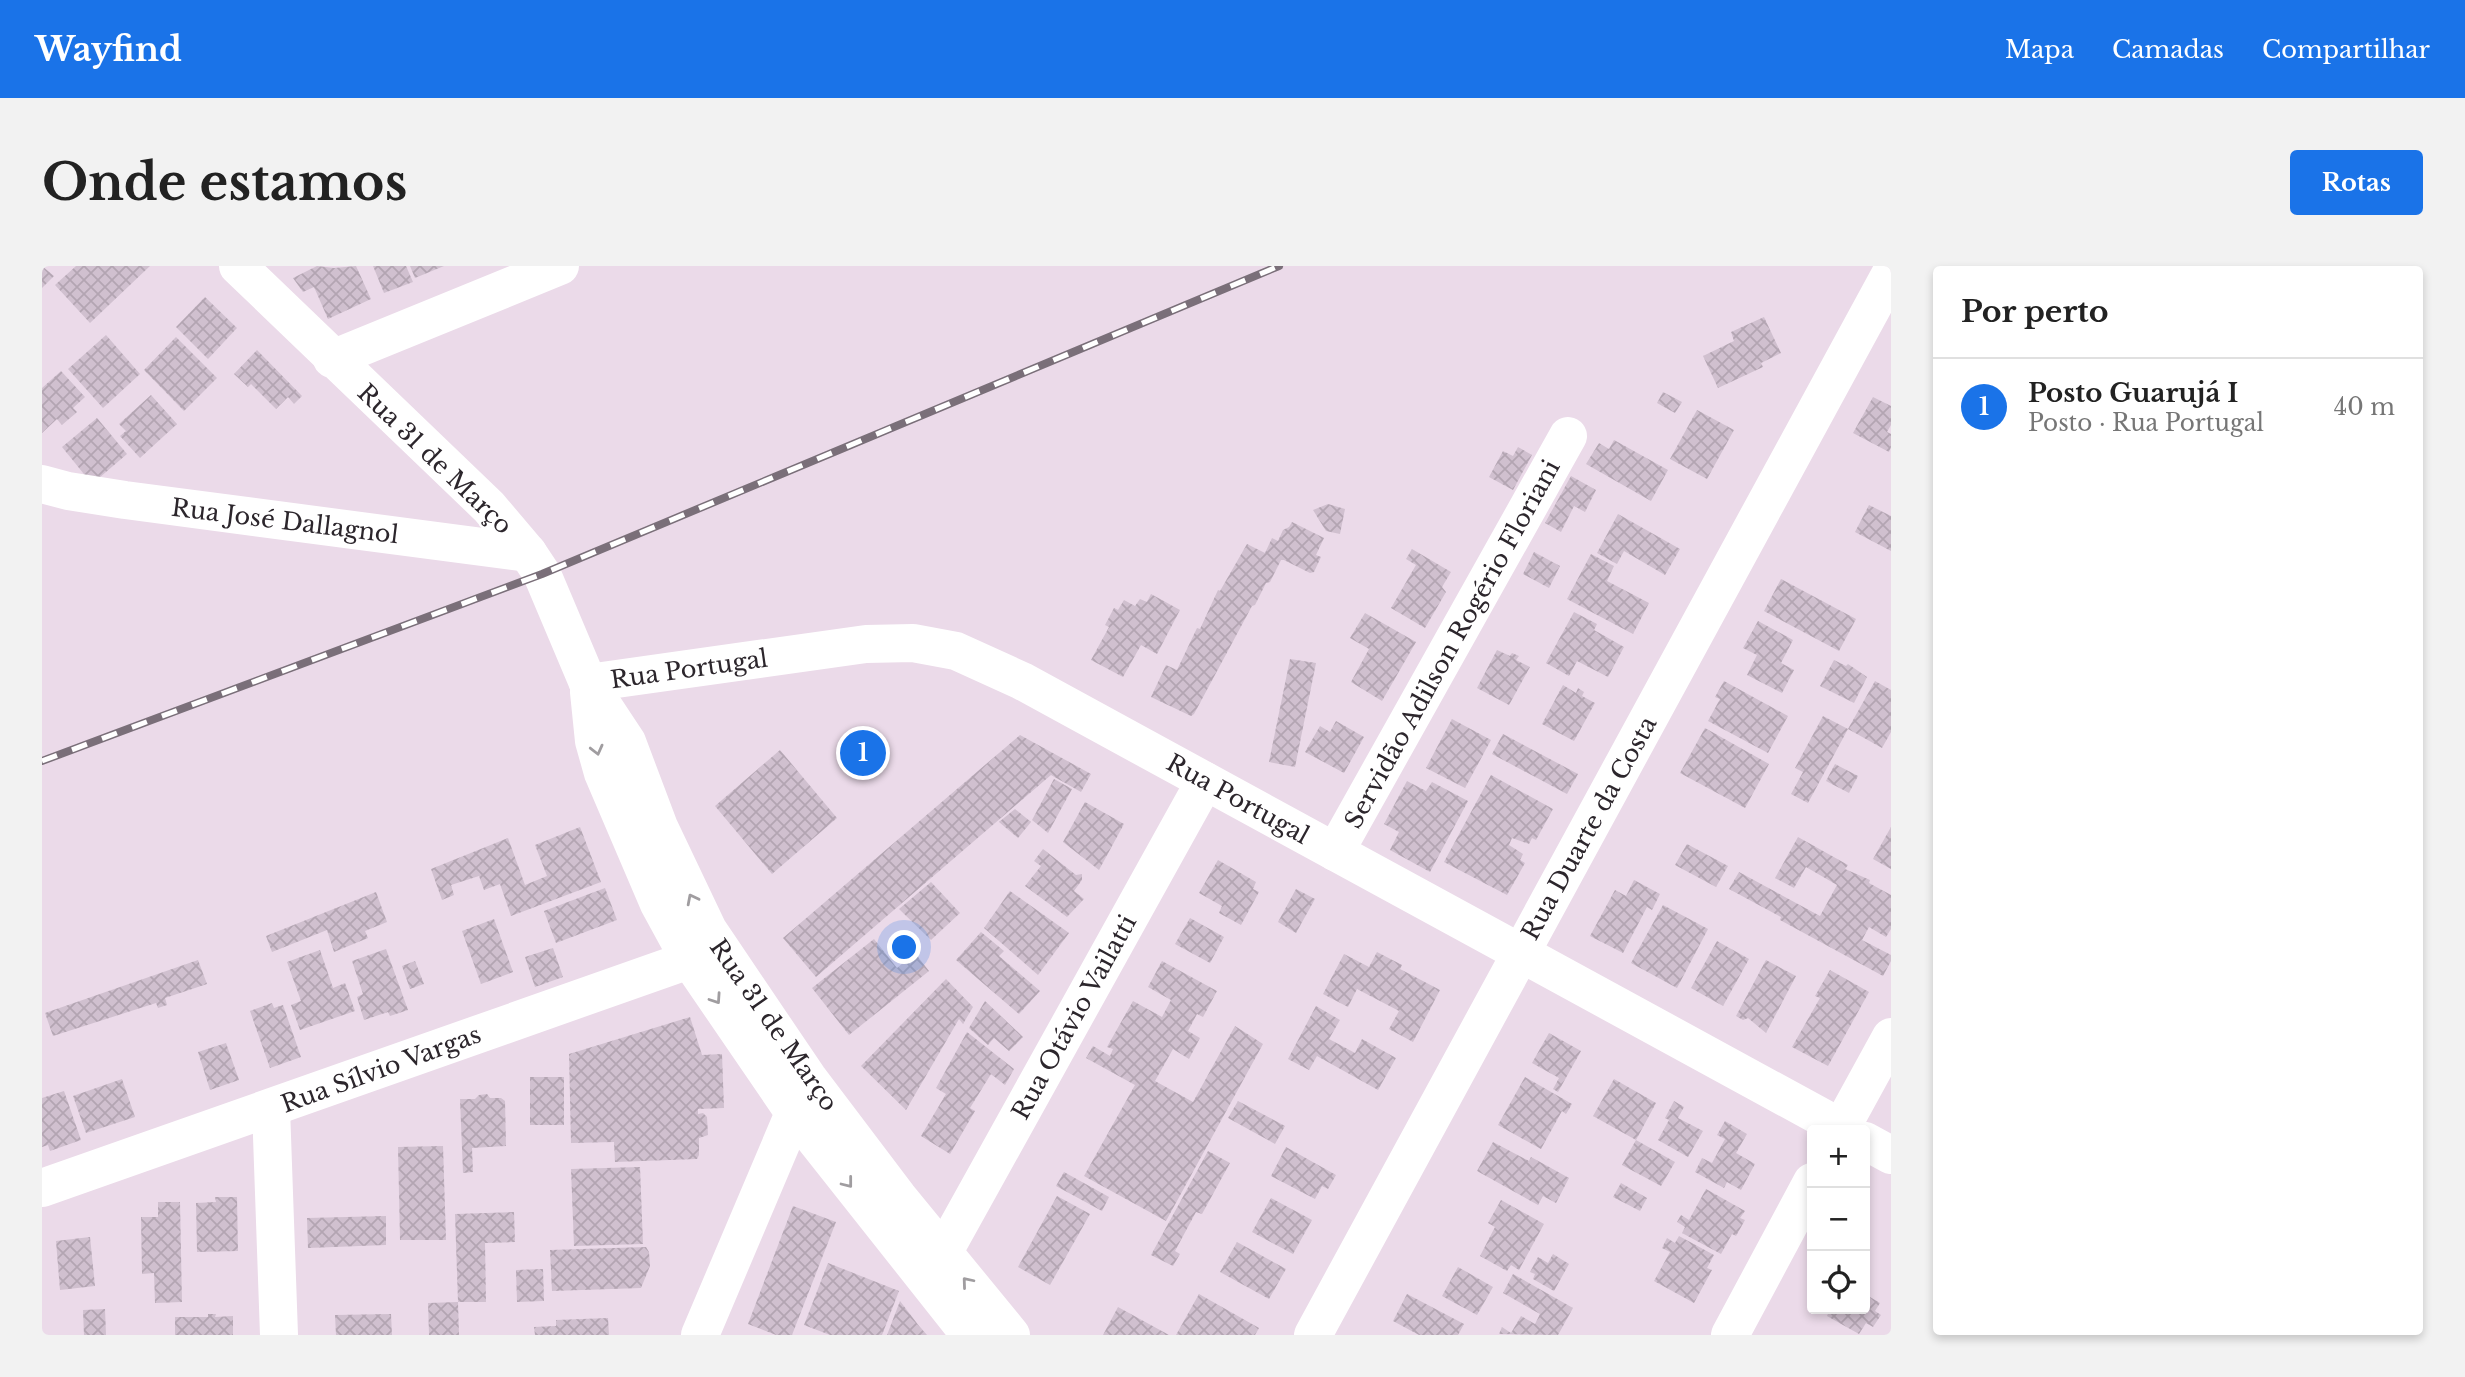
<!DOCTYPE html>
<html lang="pt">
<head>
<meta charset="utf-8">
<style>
	:root { --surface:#fff; --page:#f2f2f2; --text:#222; --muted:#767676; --line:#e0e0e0; --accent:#1a73e8 }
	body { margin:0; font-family:"Libre Baskerville",serif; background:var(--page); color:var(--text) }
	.controls { position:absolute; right:21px; bottom:21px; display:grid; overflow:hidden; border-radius:7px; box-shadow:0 4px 10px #0003 }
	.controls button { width:63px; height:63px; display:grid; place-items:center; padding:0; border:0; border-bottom:2px solid var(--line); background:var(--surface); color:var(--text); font:35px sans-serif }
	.you { position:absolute; left:863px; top:682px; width:24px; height:24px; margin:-18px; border:5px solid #fff; border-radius:50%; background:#1a73e8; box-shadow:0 0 0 10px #1a73e833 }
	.badge { display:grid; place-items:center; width:46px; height:46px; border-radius:50%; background:var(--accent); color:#fff; font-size:23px; font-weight:700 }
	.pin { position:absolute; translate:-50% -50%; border:4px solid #fff; box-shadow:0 2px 7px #0006 }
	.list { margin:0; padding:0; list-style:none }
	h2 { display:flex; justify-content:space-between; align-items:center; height:91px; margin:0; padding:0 28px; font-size:30px }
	h2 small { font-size:23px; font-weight:400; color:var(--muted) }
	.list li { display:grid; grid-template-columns:46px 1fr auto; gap:21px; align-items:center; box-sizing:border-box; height:98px; padding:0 28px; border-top:2px solid var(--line) }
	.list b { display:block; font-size:26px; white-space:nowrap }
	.list p { margin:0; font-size:23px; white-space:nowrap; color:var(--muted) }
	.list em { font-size:23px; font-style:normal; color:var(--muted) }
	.icon { flex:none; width:38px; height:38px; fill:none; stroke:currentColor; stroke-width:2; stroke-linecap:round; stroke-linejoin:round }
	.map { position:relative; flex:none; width:1849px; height:1069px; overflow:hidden; border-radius:7px }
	header { display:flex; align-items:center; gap:42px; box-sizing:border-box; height:98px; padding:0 35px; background:var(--accent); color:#fff }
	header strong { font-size:33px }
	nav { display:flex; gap:38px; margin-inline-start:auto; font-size:24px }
	.intro { display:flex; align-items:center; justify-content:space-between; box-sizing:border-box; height:168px; padding:0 42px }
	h1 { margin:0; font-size:49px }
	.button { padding:18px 32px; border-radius:7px; background:var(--accent); color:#fff; font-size:24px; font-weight:700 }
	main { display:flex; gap:42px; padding:0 42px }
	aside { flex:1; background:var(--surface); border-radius:7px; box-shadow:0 4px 10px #0003 }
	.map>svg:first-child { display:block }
	.building { fill:url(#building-cross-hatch) }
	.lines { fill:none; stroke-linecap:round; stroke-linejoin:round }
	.street { stroke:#fff; stroke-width:38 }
	.secondary { stroke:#fff; stroke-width:38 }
	.rail-casing { stroke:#7a6f79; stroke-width:8 }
	.rail { stroke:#fff; stroke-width:5; stroke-dasharray:16; stroke-linecap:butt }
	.oneway { stroke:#a09da0 }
	.labels { text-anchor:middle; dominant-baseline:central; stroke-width:5; stroke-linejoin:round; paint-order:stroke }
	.street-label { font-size:24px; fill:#2c262c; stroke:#fff }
</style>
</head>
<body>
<header>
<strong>Wayfind</strong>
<nav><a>Mapa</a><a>Camadas</a><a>Compartilhar</a></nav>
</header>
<div class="intro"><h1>Onde estamos</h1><a class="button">Rotas</a></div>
<main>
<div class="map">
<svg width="1849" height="1069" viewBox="0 0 1849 1069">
	<defs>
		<pattern id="building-cross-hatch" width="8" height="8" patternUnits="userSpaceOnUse" patternTransform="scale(1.75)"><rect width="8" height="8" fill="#d0c0cf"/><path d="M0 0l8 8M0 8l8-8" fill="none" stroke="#b3a5b2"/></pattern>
	</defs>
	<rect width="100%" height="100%" fill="#ebdae9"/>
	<g class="building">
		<path d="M 0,0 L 12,10 L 0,22 Z"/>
		<path d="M 34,0 L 108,0 L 48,57 L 13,19 Z"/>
		<path d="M 275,0 L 292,2 L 314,0 L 329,33 L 286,53 L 272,21 L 261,26 L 251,12 Z"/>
		<path d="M 331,0 L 364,0 L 371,16 L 342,27 Z"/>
		<path d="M 368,0 L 402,0 L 373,12 Z"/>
		<path d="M 163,31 L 195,62 L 166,93 L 134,61 Z"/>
		<path d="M 1722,51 L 1739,87 L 1719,97 L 1721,101 L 1676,122 L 1661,90 L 1692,75 L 1689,66 Z"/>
		<path d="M 64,69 L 98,108 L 61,142 L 26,103 Z"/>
		<path d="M 134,71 L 175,112 L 142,145 L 102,104 Z"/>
		<path d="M 215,84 L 260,130 L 252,138 L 246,131 L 234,143 L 209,118 L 206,121 L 192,108 Z"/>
		<path d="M 19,105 L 43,131 L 31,142 L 35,146 L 20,159 L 15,153 L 0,167 L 0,122 Z"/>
		<path d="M 1621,126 L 1640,136 L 1633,147 L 1615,137 Z"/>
		<path d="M 109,129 L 135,158 L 98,192 L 78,170 L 84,165 L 77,158 Z"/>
		<path d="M 1831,131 L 1849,140 L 1849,159 L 1845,166 L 1849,168 L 1849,181 L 1847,186 L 1811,167 Z"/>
		<path d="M 1655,144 L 1692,164 L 1665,213 L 1628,193 Z"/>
		<path d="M 55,152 L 85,188 L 50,218 L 20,181 Z"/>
		<path d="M 1572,174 L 1626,204 L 1609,235 L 1544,198 L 1557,177 L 1567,183 Z"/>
		<path d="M 1476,181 L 1490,189 L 1471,224 L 1447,211 L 1461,185 L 1471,190 Z"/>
		<path d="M 1529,210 L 1554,224 L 1543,246 L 1532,240 L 1519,266 L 1503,257 Z"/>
		<path d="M 1286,238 L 1303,243 L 1298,268 L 1284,265 L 1271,244 Z"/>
		<path d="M 1827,239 L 1849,250 L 1849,285 L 1813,266 Z"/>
		<path d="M 1576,248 L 1638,283 L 1623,309 L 1582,285 L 1575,298 L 1555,287 Z"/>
		<path d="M 1250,256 L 1282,272 L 1274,289 L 1279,291 L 1272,306 L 1268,307 L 1242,294 L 1239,294 L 1228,316 L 1224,317 L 1213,339 L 1210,340 L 1152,448 L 1149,450 L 1109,431 L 1124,399 L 1135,404 L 1155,362 L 1158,363 L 1176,324 L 1178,325 L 1205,278 L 1223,287 L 1230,272 L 1236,275 L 1241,264 L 1247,261 Z"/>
		<path d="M 1370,283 L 1409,306 L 1400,321 L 1404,326 L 1383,362 L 1349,342 L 1374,299 L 1364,293 Z"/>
		<path d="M 1492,286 L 1518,300 L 1507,322 L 1481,308 Z"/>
		<path d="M 1549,288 L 1572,300 L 1565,315 L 1607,337 L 1591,368 L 1525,333 Z"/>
		<path d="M 1739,313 L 1814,353 L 1797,385 L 1722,345 Z"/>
		<path d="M 1109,328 L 1138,344 L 1115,388 L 1099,379 L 1081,411 L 1049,394 L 1067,361 L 1063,359 L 1072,342 L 1076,344 L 1082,334 L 1093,340 L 1098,333 L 1105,336 Z"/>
		<path d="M 1532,346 L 1555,358 L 1552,364 L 1582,381 L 1566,411 L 1535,395 L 1527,410 L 1504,397 Z"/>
		<path d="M 1323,347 L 1374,376 L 1340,435 L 1309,416 L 1327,383 L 1308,372 Z"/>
		<path d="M 1716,355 L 1751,374 L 1739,397 L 1752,404 L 1740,427 L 1705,409 L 1715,389 L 1701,382 Z"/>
		<path d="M 1455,384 L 1468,390 L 1470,387 L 1477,390 L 1474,394 L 1488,401 L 1467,439 L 1435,422 Z"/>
		<path d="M 1248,393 L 1274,397 L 1253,501 L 1227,496 Z"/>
		<path d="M 1792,394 L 1804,400 L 1806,398 L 1825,411 L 1812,437 L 1778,420 Z"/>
		<path d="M 1682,415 L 1746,450 L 1726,487 L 1666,455 L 1678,433 L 1673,431 Z"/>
		<path d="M 1833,415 L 1849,424 L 1849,466 L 1840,482 L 1806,463 Z"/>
		<path d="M 1521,419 L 1534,427 L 1536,422 L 1542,426 L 1540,430 L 1553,437 L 1532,475 L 1500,458 Z"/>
		<path d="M 1781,450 L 1806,463 L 1766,537 L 1749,528 L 1761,506 L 1753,502 Z"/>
		<path d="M 1410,453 L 1449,474 L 1423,522 L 1384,502 Z"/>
		<path d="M 1294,455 L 1322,471 L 1302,507 L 1263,486 L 1278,460 L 1288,466 Z"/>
		<path d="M 1663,462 L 1727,498 L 1703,542 L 1638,507 Z"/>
		<path d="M 1461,468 L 1536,508 L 1525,528 L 1450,488 Z"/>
		<path d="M 978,469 L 1049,508 L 1039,526 L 1009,509 L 774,711 L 741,672 Z"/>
		<path d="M 738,484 L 795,552 L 730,608 L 673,540 Z"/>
		<path d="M 1793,498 L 1816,510 L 1807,527 L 1784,515 Z"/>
		<path d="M 1449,509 L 1511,543 L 1494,574 L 1490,572 L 1487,578 L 1470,572 L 1467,579 L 1481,588 L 1478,594 L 1483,597 L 1465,629 L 1402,596 Z"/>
		<path d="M 1012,513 L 1030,523 L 1006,567 L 990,554 Z"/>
		<path d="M 1365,515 L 1384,525 L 1390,516 L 1426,535 L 1388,606 L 1348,584 L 1357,566 L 1342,558 Z"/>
		<path d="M 1043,536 L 1082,558 L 1057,604 L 1021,576 Z"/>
		<path d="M 973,543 L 989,556 L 976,572 L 957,556 Z"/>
		<path d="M 538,561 L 559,616 L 469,650 L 458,618 L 442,624 L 437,610 L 409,619 L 412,629 L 400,634 L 389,603 L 466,572 L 483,619 L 505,610 L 493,579 Z"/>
		<path d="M 1849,561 L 1849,603 L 1831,593 Z"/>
		<path d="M 1756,571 L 1806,599 L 1803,603 L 1828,614 L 1827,617 L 1849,629 L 1849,663 L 1844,671 L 1827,661 L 1820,674 L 1849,689 L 1849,695 L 1841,710 L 1738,654 L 1739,651 L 1687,623 L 1697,606 L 1778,650 L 1795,619 L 1764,601 L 1752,622 L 1733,612 Z"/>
		<path d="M 1645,578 L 1686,600 L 1674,621 L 1633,599 Z"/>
		<path d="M 1001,583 L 1034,609 L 1040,608 L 1040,614 L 1032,625 L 1042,633 L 1025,651 L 983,620 L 999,600 L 992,595 Z"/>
		<path d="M 1176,594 L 1214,616 L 1211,623 L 1217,626 L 1199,659 L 1177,647 L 1180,640 L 1157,627 Z"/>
		<path d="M 1592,614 L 1618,628 L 1610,644 L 1605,641 L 1581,687 L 1548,670 L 1573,624 L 1584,630 Z"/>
		<path d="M 889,616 L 918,647 L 889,674 L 857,643 Z"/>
		<path d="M 563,622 L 575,654 L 514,677 L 502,645 Z"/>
		<path d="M 1254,623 L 1273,633 L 1254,667 L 1236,656 Z"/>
		<path d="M 968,625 L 1027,667 L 996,709 L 942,662 Z"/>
		<path d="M 334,626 L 345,656 L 323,665 L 326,672 L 292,686 L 285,664 L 230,686 L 224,670 Z"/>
		<path d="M 1621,639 L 1666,663 L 1635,722 L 1589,697 Z"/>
		<path d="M 1148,652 L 1182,671 L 1168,697 L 1133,678 Z"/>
		<path d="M 452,653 L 471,706 L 439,718 L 420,665 Z"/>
		<path d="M 939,666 L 962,685 L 957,690 L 998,725 L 977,748 L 914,694 Z"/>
		<path d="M 832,673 L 855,702 L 873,687 L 887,705 L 807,769 L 770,722 Z"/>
		<path d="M 1675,675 L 1707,693 L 1681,740 L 1649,722 Z"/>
		<path d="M 511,682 L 521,711 L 493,721 L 483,691 Z"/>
		<path d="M 344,683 L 366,744 L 348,750 L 346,746 L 322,754 L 315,731 L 321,728 L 310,695 Z"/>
		<path d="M 278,684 L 291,722 L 303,717 L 313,745 L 258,764 L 249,739 L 259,735 L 245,696 Z"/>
		<path d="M 1335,686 L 1360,699 L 1358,703 L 1398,724 L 1371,776 L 1347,763 L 1357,745 L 1315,723 L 1306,741 L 1281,728 L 1302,688 L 1327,701 Z"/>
		<path d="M 156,694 L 165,718 L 123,732 L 125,739 L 116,742 L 114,737 L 11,770 L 3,747 Z"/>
		<path d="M 1724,694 L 1754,710 L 1724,767 L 1706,752 L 1701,754 L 1694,750 Z"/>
		<path d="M 373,695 L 382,718 L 368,723 L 360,700 Z"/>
		<path d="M 1120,695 L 1175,725 L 1161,751 L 1155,748 L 1146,765 L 1158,772 L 1147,793 L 1131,783 L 1113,815 L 1151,836 L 1193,760 L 1221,778 L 1124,955 L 1042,910 L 1093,819 L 1044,792 L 1051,780 L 1068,790 L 1071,783 L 1065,781 L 1091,735 L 1120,751 L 1129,734 L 1106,721 Z"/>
		<path d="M 1788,704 L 1827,726 L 1786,800 L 1750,781 L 1778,732 L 1773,730 Z"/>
		<path d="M 904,713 L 931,741 L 921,758 L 917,753 L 864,844 L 819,800 Z"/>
		<path d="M 943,735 L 981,771 L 967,785 L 952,772 L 946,779 L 927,762 Z"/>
		<path d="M 230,737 L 232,742 L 241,739 L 259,791 L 228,802 L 208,745 Z"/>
		<path d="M 1274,740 L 1298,754 L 1287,773 L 1313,787 L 1320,773 L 1354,792 L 1336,824 L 1275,790 L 1267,804 L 1246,793 Z"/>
		<path d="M 648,751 L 660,789 L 680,788 L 682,842 L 656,843 L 656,848 L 661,847 L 665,851 L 666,869 L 657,872 L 657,889 L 655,893 L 573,896 L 572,876 L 529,877 L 527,788 Z"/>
		<path d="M 925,766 L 972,803 L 963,819 L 949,808 L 928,842 L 933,845 L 908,888 L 879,870 L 904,828 L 894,822 Z"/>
		<path d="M 1507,767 L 1539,785 L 1516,826 L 1511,823 L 1517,812 L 1490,797 Z"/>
		<path d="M 184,777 L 197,814 L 168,824 L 156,786 Z"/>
		<rect x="488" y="811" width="34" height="48"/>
		<path d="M 1483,811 L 1530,838 L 1524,848 L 1520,845 L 1499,883 L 1456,859 Z"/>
		<path d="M 80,813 L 93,851 L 44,867 L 31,830 Z"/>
		<path d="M 1572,813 L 1614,837 L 1594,874 L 1551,850 Z"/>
		<path d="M 22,825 L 39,874 L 8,885 L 6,879 L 0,881 L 0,832 Z"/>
		<path d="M 445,828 L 448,832 L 459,832 L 463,835 L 464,880 L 430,882 L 431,906 L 421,907 L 418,833 L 433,833 L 437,829 Z"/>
		<path d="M 1196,835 L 1243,860 L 1233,878 L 1186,852 Z"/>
		<path d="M 1632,835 L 1642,841 L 1636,852 L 1661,865 L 1646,891 L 1616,874 L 1627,854 L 1623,852 Z"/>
		<path d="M 1683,855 L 1705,868 L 1694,887 L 1713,898 L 1699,924 L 1685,916 L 1682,922 L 1653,906 L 1660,892 L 1670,897 L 1683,873 L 1675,869 Z"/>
		<path d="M 1594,874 L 1633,896 L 1619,920 L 1580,899 Z"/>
		<path d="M 1451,876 L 1487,895 L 1489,891 L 1527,912 L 1514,937 L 1501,930 L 1496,939 L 1435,905 Z"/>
		<path d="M 401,880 L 404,974 L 358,974 L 356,881 Z"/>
		<path d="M 1244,881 L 1294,909 L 1286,923 L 1280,920 L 1273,933 L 1229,910 Z"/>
		<path d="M 1166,885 L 1188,897 L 1160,948 L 1154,946 L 1133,985 L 1138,988 L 1131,1000 L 1109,989 Z"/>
		<path d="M 598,901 L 601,978 L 532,980 L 529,903 Z"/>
		<path d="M 1022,906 L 1067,931 L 1060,945 L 1014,920 Z"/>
		<path d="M 1579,917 L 1605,932 L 1598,945 L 1571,931 Z"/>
		<path d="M 1664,923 L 1703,945 L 1698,952 L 1703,954 L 1694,970 L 1690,968 L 1679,988 L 1640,967 L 1643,961 L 1635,956 L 1639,949 L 1647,954 Z"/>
		<path d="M 1015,930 L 1048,948 L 1008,1019 L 976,1001 Z"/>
		<path d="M 173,931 L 195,931 L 196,985 L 155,986 L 154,937 L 174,936 Z"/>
		<path d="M 1229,932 L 1270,954 L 1251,988 L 1210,966 Z"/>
		<path d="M 1459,934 L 1502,958 L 1477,1004 L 1469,999 L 1465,1005 L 1438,990 L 1453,961 L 1446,957 Z"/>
		<path d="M 116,936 L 138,936 L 140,1036 L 113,1037 L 112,1007 L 100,1008 L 99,951 L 116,951 Z"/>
		<path d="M 751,940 L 794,956 L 750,1069 L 734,1069 L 706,1058 Z"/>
		<path d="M 472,946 L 473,976 L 443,977 L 444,1036 L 416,1036 L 413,948 Z"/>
		<path d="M 344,950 L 344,979 L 266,982 L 265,952 Z"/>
		<path d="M 1637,970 L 1672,989 L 1665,1002 L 1670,1004 L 1652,1037 L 1612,1015 L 1628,986 L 1620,982 L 1625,972 L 1633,977 Z"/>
		<path d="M 48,971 L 53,1020 L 18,1024 L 14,975 Z"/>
		<path d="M 1195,976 L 1244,1003 L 1227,1033 L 1178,1006 Z"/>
		<path d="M 604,981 L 607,986 L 608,1000 L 599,1022 L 510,1025 L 508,984 Z"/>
		<path d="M 1511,988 L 1527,998 L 1512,1025 L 1491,1013 L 1493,1008 L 1488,1006 L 1496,991 L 1506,997 Z"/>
		<path d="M 786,997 L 857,1025 L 840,1069 L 788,1069 L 762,1059 Z"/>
		<path d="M 1416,1001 L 1451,1021 L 1435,1049 L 1400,1030 Z"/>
		<path d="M 501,1003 L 502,1035 L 475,1036 L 474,1004 Z"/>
		<path d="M 1471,1008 L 1531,1042 L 1516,1069 L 1457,1068 L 1460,1061 L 1469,1067 L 1479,1050 L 1493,1058 L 1498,1048 L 1461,1027 Z"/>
		<path d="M 1157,1028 L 1217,1062 L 1213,1069 L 1134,1069 Z"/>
		<path d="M 1365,1028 L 1422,1058 L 1416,1069 L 1377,1069 L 1351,1055 Z"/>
		<path d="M 1823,1028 L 1838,1037 L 1833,1045 L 1839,1049 L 1831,1061 L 1824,1057 L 1817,1068 L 1785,1050 L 1788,1043 L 1823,1043 Z"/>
		<path d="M 858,1035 L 877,1060 L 885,1069 L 845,1069 Z"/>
		<path d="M 416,1036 L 417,1069 L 387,1069 L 386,1037 Z"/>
		<path d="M 1076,1041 L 1127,1069 L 1061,1069 Z"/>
		<path d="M 63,1043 L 64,1069 L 42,1069 L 41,1044 Z"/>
		<path d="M 166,1048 L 174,1048 L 173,1051 L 191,1050 L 191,1069 L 133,1069 L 133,1051 L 166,1051 Z"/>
		<path d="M 349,1048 L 350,1069 L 294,1069 L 293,1049 Z"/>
		<path d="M 566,1052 L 567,1069 L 493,1069 L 492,1061 L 514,1060 L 514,1054 Z"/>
	</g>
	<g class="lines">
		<g class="street">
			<path d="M 290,93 L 518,0"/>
			<path d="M 0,218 L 26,225 L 83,234 L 486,287"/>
			<path d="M 1293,586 L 1526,170"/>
			<path d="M 229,842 L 237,1069"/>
			<path d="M 1798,864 L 1849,771"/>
			<path d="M 0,922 L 678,683"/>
			<path d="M 901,987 L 1163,515"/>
			<path d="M 658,1069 L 764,819"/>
			<path d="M 1271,1069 L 1849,7"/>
			<path d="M 1688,1069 L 1770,916"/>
		</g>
		<g class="secondary">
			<path d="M 196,0 L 447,241 L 486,287 L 500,308 L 546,417 L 585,476 L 617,561 L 666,664 L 766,812 L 856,931 L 969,1069"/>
			<path d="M 546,417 L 824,378 L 871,377 L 914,385 L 980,415 L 1803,864"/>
			<path d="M 547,426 L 552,475 L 561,507 L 617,638 L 647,693 L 753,848 L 928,1069"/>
			<path d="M 1823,875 L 1849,889"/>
		</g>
		<defs>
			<path id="rail" d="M 0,495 L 500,308 L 1237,0"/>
		</defs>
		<use href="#rail" class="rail-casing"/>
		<use href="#rail" class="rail"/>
	</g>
	<defs><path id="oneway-chevron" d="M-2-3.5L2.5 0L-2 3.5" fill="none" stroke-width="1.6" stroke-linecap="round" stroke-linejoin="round" transform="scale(1.75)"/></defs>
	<g class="oneway">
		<use href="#oneway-chevron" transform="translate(555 484) rotate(76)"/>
		<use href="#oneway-chevron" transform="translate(650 633) rotate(-117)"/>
		<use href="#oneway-chevron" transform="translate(674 733) rotate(56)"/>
		<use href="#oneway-chevron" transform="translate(806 917) rotate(52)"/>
		<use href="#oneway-chevron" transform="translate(925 1016) rotate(-130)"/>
	</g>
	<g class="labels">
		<g class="street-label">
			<text transform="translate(393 193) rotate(44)">Rua 31 de Março</text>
			<text transform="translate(243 255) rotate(7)">Rua José Dallagnol</text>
			<text transform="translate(1410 378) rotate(-61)">Servidão Adilson Rogério Floriani</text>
			<text transform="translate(647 403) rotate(-8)">Rua Portugal</text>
			<text transform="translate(1196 533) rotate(29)">Rua Portugal</text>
			<text transform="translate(1547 562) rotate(-61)">Rua Duarte da Costa</text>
			<text transform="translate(1032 751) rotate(-61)">Rua Otávio Vailatti</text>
			<text transform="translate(732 759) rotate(55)">Rua 31 de Março</text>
			<text transform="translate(339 803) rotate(-20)">Rua Sílvio Vargas</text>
		</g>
	</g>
</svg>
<div class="controls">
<button>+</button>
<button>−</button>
<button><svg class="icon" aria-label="locate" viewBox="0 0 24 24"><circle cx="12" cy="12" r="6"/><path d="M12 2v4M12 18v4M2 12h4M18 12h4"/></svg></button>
</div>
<div class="you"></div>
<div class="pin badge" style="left:821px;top:487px">1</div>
</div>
<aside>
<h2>Por perto<small></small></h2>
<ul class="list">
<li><span class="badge">1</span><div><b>Posto Guarujá I</b><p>Posto · Rua Portugal</p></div><em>40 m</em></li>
</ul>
</aside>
</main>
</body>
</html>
